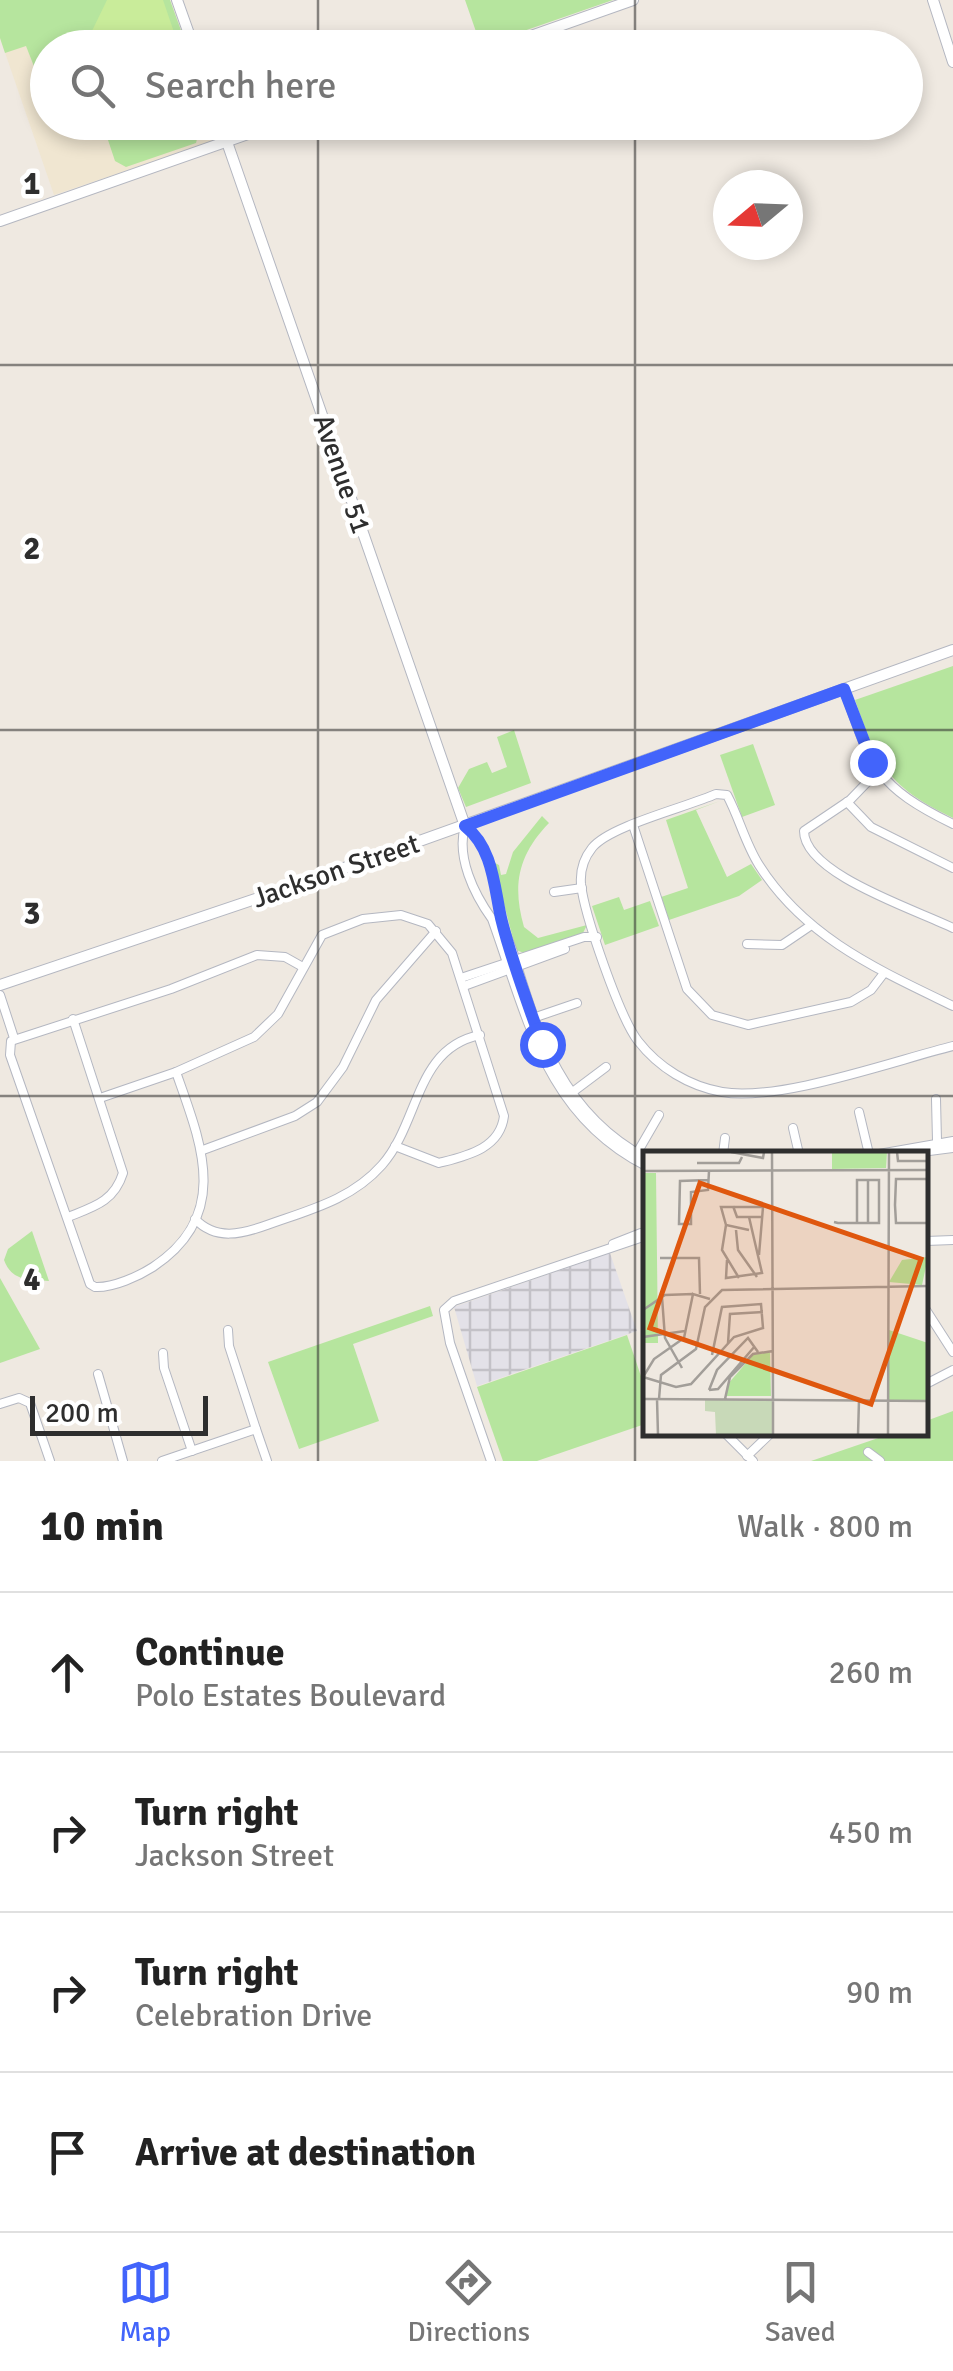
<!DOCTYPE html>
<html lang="en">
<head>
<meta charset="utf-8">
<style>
	:root { --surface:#fff; --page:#f6f6f6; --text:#222; --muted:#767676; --line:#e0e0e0; --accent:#4264fb }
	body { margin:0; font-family:Signika,sans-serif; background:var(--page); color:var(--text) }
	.compass { position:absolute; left:713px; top:170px; width:90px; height:90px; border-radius:50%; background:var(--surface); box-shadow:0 5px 15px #0003; rotate:251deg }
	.scale { position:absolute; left:30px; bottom:25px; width:178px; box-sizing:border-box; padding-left:10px; border:5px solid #2e2e2e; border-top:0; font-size:28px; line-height:35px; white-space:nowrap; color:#2e2e2e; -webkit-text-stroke:8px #fff; paint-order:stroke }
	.stop { position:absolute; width:30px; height:30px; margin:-22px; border:8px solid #4264fb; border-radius:50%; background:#fff }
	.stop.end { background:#4264fb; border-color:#fff; box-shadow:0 2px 10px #0008 }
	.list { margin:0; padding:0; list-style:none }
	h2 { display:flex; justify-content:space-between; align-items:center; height:130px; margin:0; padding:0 40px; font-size:42px }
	h2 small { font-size:32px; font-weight:400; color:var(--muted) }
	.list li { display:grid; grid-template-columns:65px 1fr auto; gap:30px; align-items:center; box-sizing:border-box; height:160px; padding:0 40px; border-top:2px solid var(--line) }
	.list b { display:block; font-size:38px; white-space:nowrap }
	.list p { margin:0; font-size:32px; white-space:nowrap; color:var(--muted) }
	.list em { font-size:32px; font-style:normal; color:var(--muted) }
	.icon { flex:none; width:55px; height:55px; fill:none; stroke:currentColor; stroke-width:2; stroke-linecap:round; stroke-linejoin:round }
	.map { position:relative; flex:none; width:953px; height:1461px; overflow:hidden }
	.search { position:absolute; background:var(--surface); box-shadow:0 5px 15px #0003; left:30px; right:30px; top:30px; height:110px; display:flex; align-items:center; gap:25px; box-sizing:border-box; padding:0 35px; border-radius:55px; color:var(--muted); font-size:38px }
	.sheet { height:770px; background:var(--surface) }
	nav { display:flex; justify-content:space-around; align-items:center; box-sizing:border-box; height:140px; border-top:2px solid var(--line); background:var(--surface); font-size:28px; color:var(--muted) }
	nav a { display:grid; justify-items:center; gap:5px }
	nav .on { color:var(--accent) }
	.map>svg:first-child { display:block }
	.industrial { fill:url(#industrial-grid) }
	.education { fill:#f0e6d1 }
	.grass { fill:#b6e59e }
	.pitch { fill:#c9ec9a }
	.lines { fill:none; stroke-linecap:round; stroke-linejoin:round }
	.street-casing { stroke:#b4b7c1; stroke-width:10 }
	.secondary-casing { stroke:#b4b7c1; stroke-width:12 }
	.street { stroke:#fff; stroke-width:8 }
	.secondary { stroke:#fff; stroke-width:10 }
	.route { stroke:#4264fb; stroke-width:12 }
	.grid { fill:none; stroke:#2e2e2e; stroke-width:2.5; stroke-opacity:0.55 }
	.labels { text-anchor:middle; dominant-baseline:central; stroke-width:9; stroke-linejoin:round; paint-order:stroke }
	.street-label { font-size:28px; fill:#2e2e2e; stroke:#fff }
	.inset-road { fill:none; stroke:#a29e99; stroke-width:2.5 }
	.view { fill:#df570e; fill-opacity:0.15; stroke:#df570e; stroke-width:5 }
	.inset-edge { fill:none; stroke:#2e2e2e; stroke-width:5 }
	.grid-label { font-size:32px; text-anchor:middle; font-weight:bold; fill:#2e2e2e; stroke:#fff; stroke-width:9; stroke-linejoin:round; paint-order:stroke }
</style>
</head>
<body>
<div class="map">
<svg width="953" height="1461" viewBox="0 0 953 1461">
	<defs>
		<pattern id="industrial-grid" width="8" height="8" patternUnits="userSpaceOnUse" patternTransform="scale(2.5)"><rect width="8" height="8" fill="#e3e1e8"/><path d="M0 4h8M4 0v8" fill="none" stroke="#c3c1c7"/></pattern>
	</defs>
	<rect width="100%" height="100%" fill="#efe9e1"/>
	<path class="industrial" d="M 610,1253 L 637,1331 L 477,1386 L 454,1307 Z"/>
	<path class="education" d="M 0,0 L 170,0 L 187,47 L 48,48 L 48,122 L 214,123 L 220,139 L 54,195 L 0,38 Z"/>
	<g class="grass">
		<path d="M 0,0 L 170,0 L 187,47 L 48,48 L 47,90 L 33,95 L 30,87 L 37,74 L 26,46 L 5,53 L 0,38 Z"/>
		<path d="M 465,0 L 613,0 L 481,46 Z"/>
		<path d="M 111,123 L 201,123 L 196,143 L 126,167 L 115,161 L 107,137 L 113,130 Z"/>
		<path d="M 953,666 L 953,818 C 889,787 878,767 855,700 Z"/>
		<path d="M 514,730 L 531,783 L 466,807 L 458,788 L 469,769 L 487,762 L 492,773 L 507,767 L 497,737 Z"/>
		<path d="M 753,744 L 775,805 L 742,817 L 720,755 Z"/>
		<path d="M 720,801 L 696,810 L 727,877 L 751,864 L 762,880 L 739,896 L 669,920 L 661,897 L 688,888 L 666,820 Z"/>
		<path d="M 542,816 L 549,823 C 518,855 512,885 524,927 L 538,938 L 587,925 L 583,933 L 524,953 L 516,950 L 493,862 L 499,865 L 501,875 L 506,874 L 513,852 Z"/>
		<path d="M 619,897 L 624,910 L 650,901 L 659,926 L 605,945 L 592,906 Z"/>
		<path d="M 32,1231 L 49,1281 C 28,1280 12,1281 4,1260 L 8,1249 Z"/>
		<path d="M 0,1278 L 40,1349 L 0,1363 Z"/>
		<path d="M 430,1306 L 433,1316 L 353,1344 L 379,1421 L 299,1449 L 268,1362 Z"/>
		<path d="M 627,1335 L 645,1388 L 645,1424 L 537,1461 L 503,1461 L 477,1387 Z"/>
		<path d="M 953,1411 L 953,1461 L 811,1461 L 890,1434 L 926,1434 L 926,1421 Z"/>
	</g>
	<path class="pitch" d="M 107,0 L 163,0 L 177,41 L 175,45 L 97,47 L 91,33 Z"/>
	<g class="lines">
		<defs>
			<g id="street">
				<path d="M 844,689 C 871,768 876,786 953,824"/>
				<path d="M 877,772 L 850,800 L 804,831 C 804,874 917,910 953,928"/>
				<path d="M 847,802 L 871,827 L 953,868"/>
				<path d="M 633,825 L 687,989 L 712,1015 L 748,1025 L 851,1002 L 871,990 L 884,973"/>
				<path d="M 554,892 L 582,888"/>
				<path d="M 747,944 L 782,945 L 810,926"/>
				<path d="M 461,978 L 584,937 L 597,937"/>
				<path d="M 464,986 L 565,949"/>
				<path d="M 0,995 L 14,1038"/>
				<path d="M 953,1006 C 879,970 805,938 759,865 C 745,843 739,817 727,795 L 716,794 C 687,807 609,826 592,848 C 584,858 580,871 581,884 C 584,914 620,1018 638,1041 C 659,1068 689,1086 722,1092 C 779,1102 893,1061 953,1046"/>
				<path d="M 533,1018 L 577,1003"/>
				<path d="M 176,1072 C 201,1143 232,1215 153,1267 C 139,1276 113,1288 95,1287 L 90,1284 L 10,1055 L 11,1041 L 171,989 L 257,955 L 285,957 L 301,966"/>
				<path d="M 570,1094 L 606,1067"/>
				<path d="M 100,1098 L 176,1072 L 254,1037 L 278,1014 L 322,935 L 363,919 L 401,915 L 428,924 L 452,953 L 504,1116 C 500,1149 466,1156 439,1163 L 395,1146"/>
				<path d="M 936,1099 L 937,1141"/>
				<path d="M 859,1112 L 869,1154"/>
				<path d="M 793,1128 L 799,1154"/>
				<path d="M 203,1150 L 295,1116 L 317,1102 L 343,1067 L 376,1000 L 436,931"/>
				<path d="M 637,1153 L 659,1115"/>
				<path d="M 723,1154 L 725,1138"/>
				<path d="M 879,1154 L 953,1141"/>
				<path d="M 906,1154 L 953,1148"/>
				<path d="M 646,1158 C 563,1114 538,1036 513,952 C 509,940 503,928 501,916 C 494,885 492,847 465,826 C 456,857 474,894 492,919 C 527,1016 545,1115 646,1166"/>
				<path d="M 68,1217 C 93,1207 114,1202 123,1173 L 73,1019"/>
				<path d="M 195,1219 C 216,1241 242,1234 267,1225 C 309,1210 351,1200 382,1165 C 420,1122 415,1048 480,1035"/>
				<path d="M 926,1241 L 953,1240"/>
				<path d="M 613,1244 L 641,1233"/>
				<path d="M 926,1310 L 953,1352"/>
				<path d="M 228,1330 L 229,1346 L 256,1429"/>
				<path d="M 163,1353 L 164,1368 L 192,1451"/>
				<path d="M 98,1374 L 123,1461"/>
				<path d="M 926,1384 L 953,1370"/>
				<path d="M 0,1404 L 19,1398 L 30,1403 L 50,1461"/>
				<path d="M 726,1434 L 753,1461"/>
				<path d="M 868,1452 L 880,1461"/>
				<path d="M 747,1456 L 770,1434"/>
				<path d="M 162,1461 L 256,1429 L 267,1461"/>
				<path d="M 491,1461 L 450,1343 L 444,1310 L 454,1301 L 646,1236"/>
			</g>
			<g id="secondary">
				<path d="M 177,0 L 194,48"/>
				<path d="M 933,0 L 953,62"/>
				<path d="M 497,48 L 633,0"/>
				<path d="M 220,122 L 465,826"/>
				<path d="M 0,221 L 282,122"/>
				<path d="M 0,985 L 291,887 L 953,650"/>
			</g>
		</defs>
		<use href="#street" class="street-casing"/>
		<use href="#secondary" class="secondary-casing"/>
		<use href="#street" class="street"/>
		<use href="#secondary" class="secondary"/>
	</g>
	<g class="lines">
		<path class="route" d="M 542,1044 C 528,1003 511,960 501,918 C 494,886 493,848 465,826 L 844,689 L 872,762"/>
	</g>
	<path class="grid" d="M 318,0 L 318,48M 635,0 L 635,48M 318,122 L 318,1461M 635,122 L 635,1461M 0,365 L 953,365M 0,730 L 953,730M 0,1096 L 953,1096"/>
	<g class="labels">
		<g class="street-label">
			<text transform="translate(342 474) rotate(71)">Avenue 51</text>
			<text transform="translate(336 871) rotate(-19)">Jackson Street</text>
		</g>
	</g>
	<g transform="translate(643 1151)">
		<rect width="285" height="285" fill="#efe9e1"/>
		<path d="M 189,1 L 244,1 L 243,17 L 189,18 ZM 0,22 L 13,22 L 15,192 L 0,192 ZM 285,106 L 279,134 L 246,131 L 259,109 ZM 246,179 L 285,192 L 285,249 L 246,249 ZM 127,201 L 128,245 L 83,245 L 84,234 L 110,204 Z" fill="#b6e59e"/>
		<path d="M 62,249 L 129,249 L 129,284 L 73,284 L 72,261 L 62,260 Z" fill="#c8d9b8"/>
		<path class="inset-road" d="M 88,1 L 120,7 L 121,1M 129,1 L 130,248M 254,1 L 255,10 L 285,10M 54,12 L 96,12 L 99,6M 0,20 L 285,19M 285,28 L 253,28 L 252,54 L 253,72 L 285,72M 65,29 L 37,30 L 36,73 L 48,73 L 48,41 L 65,39 L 66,20M 90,55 L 94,66 L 120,66M 191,71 L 195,72 L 236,72 L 236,29 L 214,29 L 214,72M 225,72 L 225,28M 83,74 L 79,99 L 96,127M 93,79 L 95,99 L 114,126M 106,79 L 83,74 L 78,56 L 120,56 L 116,104M 17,107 L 56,107 L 57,143M 84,109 L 83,127 L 119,122 L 106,66M 19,146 L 22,187 L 39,217M 67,148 L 50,143 L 41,187 L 11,208 L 0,226 L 33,236 L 48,233 L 91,186 L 120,177 L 118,153 L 79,156 L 69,204M 0,159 L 22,144 L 50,143M 0,186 L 42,180M 85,192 L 87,163 L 120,161M 66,239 L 74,219 L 105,187 L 115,201M 66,239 L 75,238 L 112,195M 0,248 L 285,250M 14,248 L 15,284M 16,248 L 18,224 L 53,198 L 62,156 L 79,139 L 285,135M 82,248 L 87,226 L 110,203 L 130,200M 130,284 L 130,248M 215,284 L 216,249M 245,284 L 246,1"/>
		<path class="view" d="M 57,32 L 278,108 L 228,253 L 7,177 Z"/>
		<rect width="285" height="285" class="inset-edge"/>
	</g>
	<g class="grid-label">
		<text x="32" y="194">1</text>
		<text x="32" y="559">2</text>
		<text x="32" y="924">3</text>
		<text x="32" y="1290">4</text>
	</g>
</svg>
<svg class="compass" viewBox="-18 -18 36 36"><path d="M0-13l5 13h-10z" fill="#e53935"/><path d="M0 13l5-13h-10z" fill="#767676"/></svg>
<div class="scale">200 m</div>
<div class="stop" style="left:542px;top:1044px"></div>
<div class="stop end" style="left:872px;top:762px"></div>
<div class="search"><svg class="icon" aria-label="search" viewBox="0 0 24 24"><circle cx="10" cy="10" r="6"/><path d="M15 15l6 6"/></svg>Search here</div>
</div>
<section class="sheet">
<h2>10 min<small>Walk · 800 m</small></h2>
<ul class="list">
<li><svg class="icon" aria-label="ahead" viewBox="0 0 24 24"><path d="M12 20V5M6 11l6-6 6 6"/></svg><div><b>Continue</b><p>Polo Estates Boulevard</p></div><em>260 m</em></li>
<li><svg class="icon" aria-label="right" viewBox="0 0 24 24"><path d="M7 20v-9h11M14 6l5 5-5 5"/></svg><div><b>Turn right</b><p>Jackson Street</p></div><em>450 m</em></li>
<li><svg class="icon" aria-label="right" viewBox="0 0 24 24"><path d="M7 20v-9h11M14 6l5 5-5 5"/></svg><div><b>Turn right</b><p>Celebration Drive</p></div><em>90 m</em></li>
<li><svg class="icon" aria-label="arrive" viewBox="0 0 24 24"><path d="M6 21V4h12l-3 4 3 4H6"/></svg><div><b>Arrive at destination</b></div></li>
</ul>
</section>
<nav>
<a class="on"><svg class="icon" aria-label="map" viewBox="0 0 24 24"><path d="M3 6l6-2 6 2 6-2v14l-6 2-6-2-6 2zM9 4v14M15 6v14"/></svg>Map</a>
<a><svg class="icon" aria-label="directions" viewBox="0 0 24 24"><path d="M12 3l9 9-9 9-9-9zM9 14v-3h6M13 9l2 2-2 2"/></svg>Directions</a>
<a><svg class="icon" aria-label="saved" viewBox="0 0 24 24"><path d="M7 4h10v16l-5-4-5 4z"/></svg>Saved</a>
</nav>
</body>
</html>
